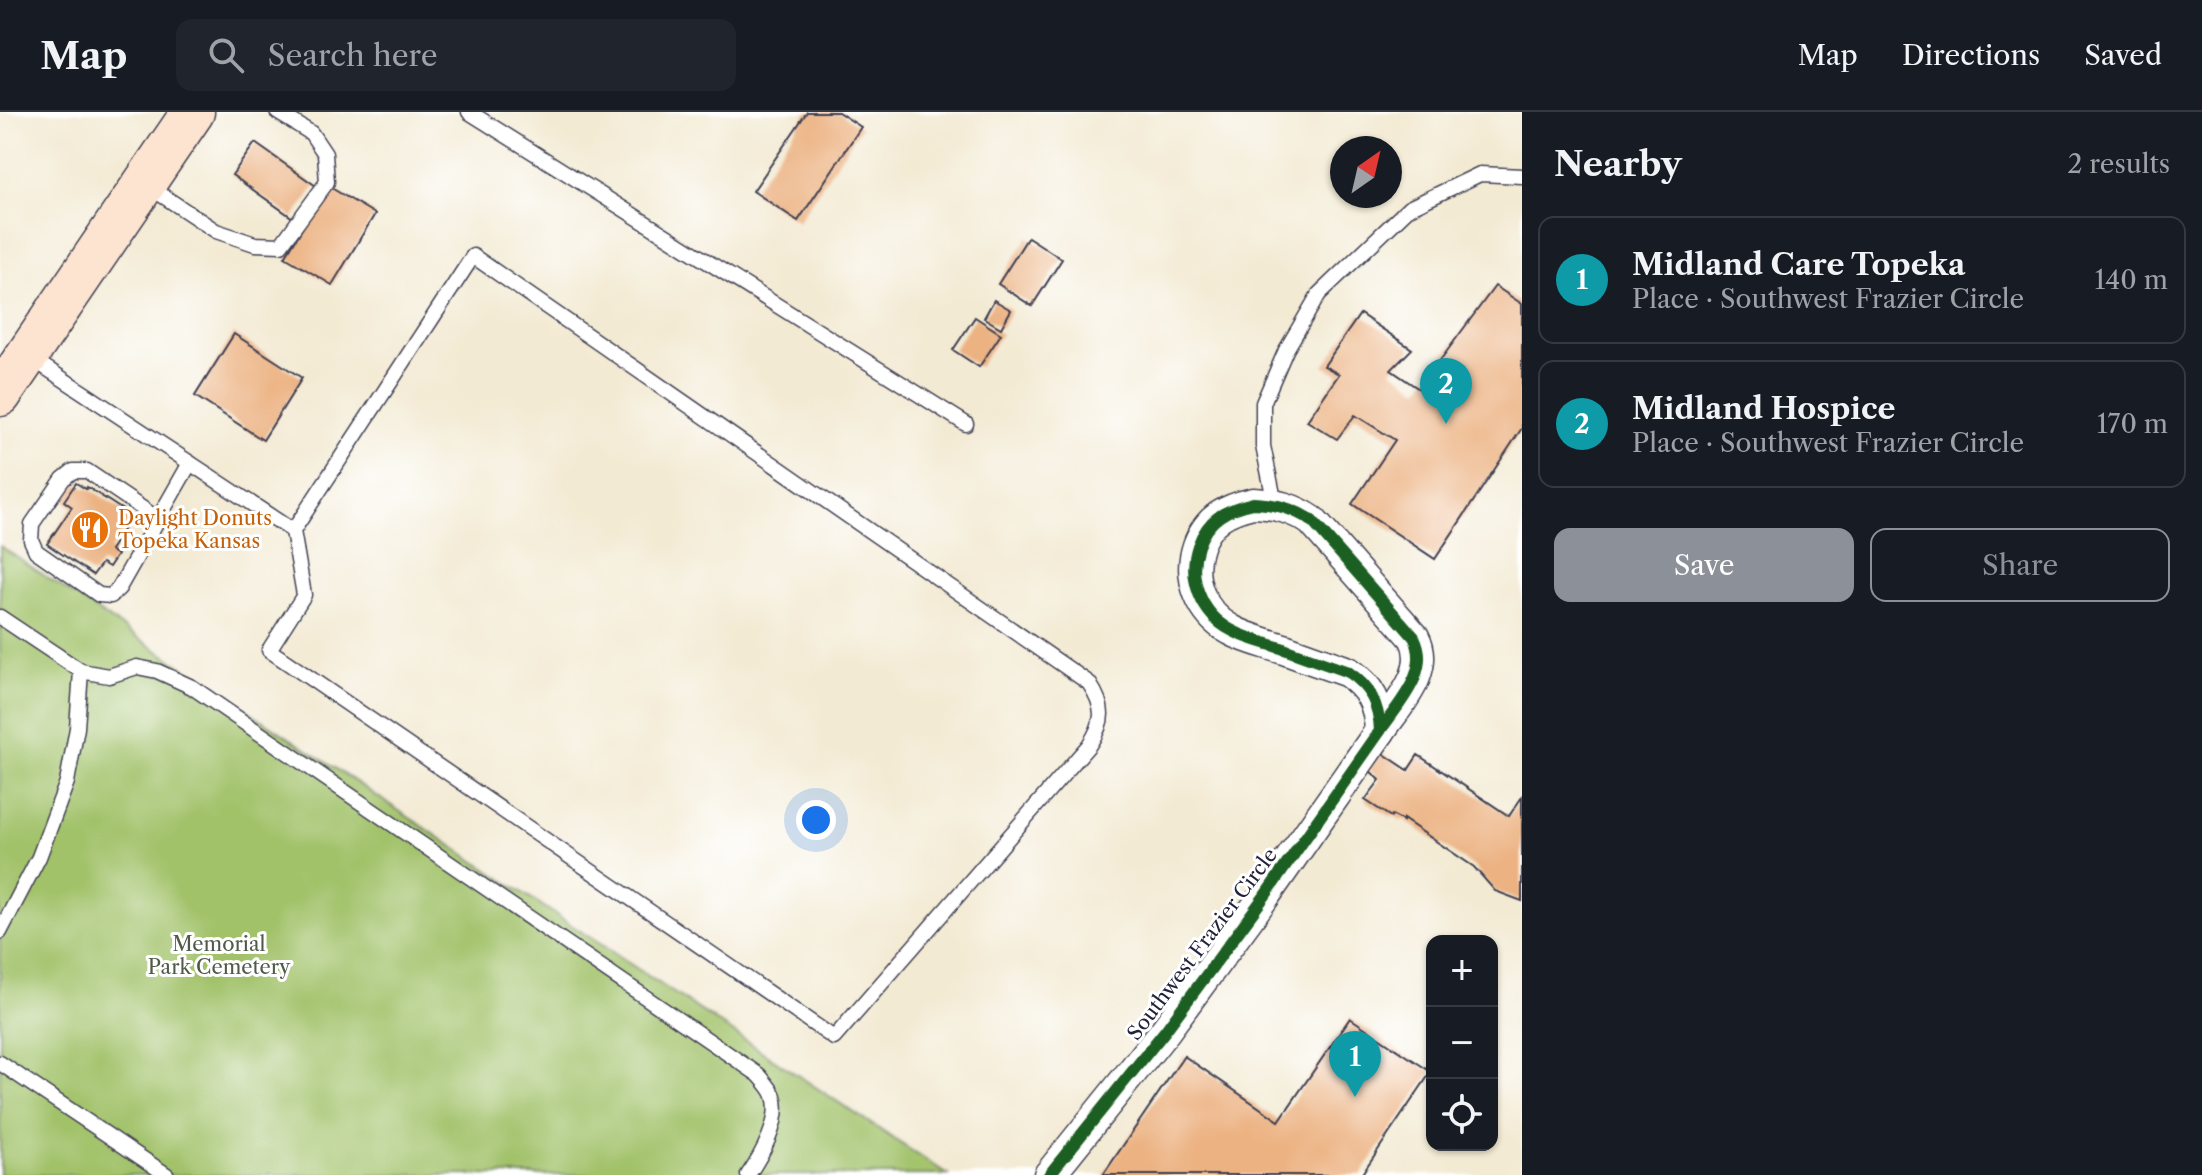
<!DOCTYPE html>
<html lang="en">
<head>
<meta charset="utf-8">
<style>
	:root { --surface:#171b24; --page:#20242c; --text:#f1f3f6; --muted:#9ea1a6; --line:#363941; --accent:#8c9099 }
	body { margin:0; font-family:"Libre Caslon Text",serif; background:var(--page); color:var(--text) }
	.controls { position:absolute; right:24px; bottom:24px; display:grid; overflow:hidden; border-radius:16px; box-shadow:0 2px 6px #0004 }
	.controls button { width:72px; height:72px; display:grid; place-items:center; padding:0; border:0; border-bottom:2px solid var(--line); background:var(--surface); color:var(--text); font:40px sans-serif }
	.compass { position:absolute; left:1330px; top:24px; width:72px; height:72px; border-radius:50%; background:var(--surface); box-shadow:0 2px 6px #0004; rotate:34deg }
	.you { position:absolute; left:816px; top:708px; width:28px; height:28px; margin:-20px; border:6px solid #fff; border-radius:50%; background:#1a73e8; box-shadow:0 0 0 12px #1a73e833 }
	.badge { display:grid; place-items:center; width:52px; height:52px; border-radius:50%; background:var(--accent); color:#fff; font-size:26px; font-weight:700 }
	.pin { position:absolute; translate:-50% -66px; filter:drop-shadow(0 2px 4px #0008) }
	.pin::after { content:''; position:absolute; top:42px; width:28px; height:24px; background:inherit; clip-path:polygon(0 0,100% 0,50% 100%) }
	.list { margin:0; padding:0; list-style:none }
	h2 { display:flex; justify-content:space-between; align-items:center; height:104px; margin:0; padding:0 32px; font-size:34px }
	h2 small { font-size:26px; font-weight:400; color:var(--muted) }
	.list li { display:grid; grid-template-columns:52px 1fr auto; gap:24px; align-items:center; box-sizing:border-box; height:128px; margin:0 16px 16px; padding:0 16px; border:2px solid var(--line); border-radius:16px }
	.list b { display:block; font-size:30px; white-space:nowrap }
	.list p { margin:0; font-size:26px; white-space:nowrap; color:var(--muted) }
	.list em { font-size:26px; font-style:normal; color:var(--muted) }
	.actions { display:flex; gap:16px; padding:24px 32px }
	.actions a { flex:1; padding:18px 0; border:2px solid var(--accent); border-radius:16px; text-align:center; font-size:28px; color:var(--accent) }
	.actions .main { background:var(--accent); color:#fff }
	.icon { flex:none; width:44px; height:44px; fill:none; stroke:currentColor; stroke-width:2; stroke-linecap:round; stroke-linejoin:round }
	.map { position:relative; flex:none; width:1522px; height:1063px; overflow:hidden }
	header { display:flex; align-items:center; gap:48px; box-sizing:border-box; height:112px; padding:0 40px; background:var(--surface); border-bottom:2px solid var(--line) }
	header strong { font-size:38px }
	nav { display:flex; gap:44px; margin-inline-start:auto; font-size:28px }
	.search { width:560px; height:72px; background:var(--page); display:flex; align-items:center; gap:20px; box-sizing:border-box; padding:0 28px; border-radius:16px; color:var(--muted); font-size:30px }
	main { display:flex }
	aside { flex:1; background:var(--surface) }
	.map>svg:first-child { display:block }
	.green { fill:#a2c26a; stroke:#627252; stroke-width:2 }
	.building { fill:#ecb282 }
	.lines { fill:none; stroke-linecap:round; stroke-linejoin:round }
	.lane-casing { stroke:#414052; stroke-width:17 }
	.street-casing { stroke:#414052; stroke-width:33 }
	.secondary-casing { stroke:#414052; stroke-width:45 }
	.lane { stroke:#fff; stroke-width:14 }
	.street { stroke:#fff; stroke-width:30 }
	.secondary { stroke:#fde4d1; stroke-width:42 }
	.cycleway-casing { stroke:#fff; stroke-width:17 }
	.cycleway { stroke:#1b5e20; stroke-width:12 }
	.labels { text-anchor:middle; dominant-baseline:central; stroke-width:6; stroke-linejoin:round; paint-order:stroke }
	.food-label { font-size:20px; fill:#c56008; stroke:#fff; text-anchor:start }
	.park-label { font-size:20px; fill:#4f5a4b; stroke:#fff }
	.street-label { font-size:20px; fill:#22223b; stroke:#fff }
</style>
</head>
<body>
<header>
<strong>Map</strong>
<div class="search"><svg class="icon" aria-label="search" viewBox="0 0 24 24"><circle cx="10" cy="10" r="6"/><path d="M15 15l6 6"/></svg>Search here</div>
<nav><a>Map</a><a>Directions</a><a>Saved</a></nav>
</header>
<main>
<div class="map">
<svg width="1522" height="1063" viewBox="0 0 1522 1063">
	<rect width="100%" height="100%" fill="#fff"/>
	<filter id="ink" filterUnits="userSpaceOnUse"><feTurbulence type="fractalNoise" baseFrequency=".0125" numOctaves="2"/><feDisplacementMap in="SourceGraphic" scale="16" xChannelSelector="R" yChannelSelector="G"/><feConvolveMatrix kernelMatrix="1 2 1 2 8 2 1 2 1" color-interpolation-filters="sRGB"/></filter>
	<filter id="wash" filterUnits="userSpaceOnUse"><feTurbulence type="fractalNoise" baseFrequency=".006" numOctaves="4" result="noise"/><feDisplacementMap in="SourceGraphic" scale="32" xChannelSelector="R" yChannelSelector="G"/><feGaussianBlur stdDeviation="1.8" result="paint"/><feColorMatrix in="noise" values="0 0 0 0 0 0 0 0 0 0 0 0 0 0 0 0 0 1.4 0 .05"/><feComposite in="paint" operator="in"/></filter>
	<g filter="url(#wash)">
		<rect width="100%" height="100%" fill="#f3ead3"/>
		<path class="green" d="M 0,434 L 948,1063 L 0,1063 Z"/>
		<g id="blocks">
			<g class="building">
				<path d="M 807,0 L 838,0 L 861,15 L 798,109 L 753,79 Z"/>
				<path d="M 255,31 L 316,74 L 293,106 L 232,63 Z"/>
				<path d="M 328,74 L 375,102 L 332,173 L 285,145 Z"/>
				<path d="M 1028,125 L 1062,147 L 1032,194 L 998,172 Z"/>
				<path d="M 1495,174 L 1522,192 L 1522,316 L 1435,447 L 1352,392 L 1395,328 L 1355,303 L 1337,327 L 1307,309 L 1339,262 L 1324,254 L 1360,202 L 1412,237 L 1391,258 L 1419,277 Z"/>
				<path d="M 994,188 L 1011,198 L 1001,216 L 984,206 Z"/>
				<path d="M 975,205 L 1001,222 L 979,255 L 953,238 Z"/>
				<path d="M 234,222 L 302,266 L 263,328 L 195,284 Z"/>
				<path d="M 76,371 L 86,377 L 87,375 L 132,404 L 110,438 L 117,443 L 109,455 L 102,451 L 93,463 L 47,432 L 72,395 L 64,389 Z"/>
				<path d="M 1381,640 L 1408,658 L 1418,643 L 1509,704 L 1522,685 L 1522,789 L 1495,779 L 1474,755 L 1403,707 L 1403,709 L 1392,703 L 1391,705 L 1365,688 L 1380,668 L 1369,658 Z"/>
				<path d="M 1350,906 L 1431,960 L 1361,1063 L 1103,1063 L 1184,944 L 1279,1009 Z"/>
			</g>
		</g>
	</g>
	<g filter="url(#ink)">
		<use href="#blocks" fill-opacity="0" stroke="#414052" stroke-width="2"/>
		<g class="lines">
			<defs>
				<g id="lane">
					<path d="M 469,0 L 966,312"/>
					<path d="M 148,74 L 216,119 L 255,132 L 281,133 L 327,70 L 325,42 L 311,21 L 277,0"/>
					<path d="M 473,144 L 1089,571 C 1105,595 1105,609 1089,633 L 834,926 L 269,538 L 304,483 L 293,419 Z"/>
					<path d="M 31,246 L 293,419"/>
					<path d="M 1275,392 L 1263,334 L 1263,291 L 1286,238 L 1319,182 L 1409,96 L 1480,62 L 1522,64"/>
					<path d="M 158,407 L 87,359 L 73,359 L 63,367 L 32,412 L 31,428 L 36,439 L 99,483 L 111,484 L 119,476 L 190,351"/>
					<path d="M 0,505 L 81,559 L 77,616 L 67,670 L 39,745 L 0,820"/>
					<path d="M 81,559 L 109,564 L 137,555 L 157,559 L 192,575 L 759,963 C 764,969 772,977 774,984 C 782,1008 761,1044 748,1063"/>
					<path d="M 0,951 L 167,1063"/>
				</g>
				<g id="street">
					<path d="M 1253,391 C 1276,392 1293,396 1312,409 L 1414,525 C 1432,559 1398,592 1380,619 C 1379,592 1370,575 1348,560 C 1326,552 1305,545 1284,537 C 1266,531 1247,527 1231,518 C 1201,502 1187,466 1198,434 C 1208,406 1227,397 1253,391 Z"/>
					<path d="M 1049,1063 L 1165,919 L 1264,785 L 1380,619"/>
				</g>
				<path id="secondary" d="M 0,283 L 193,0"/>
			</defs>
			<use href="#lane" class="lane-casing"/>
			<use href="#street" class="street-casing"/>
			<use href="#secondary" class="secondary-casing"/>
			<use href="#lane" class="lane"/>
			<use href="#street" class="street"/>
			<use href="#secondary" class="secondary"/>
			<defs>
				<g id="cycleway">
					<path d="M 1253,391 C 1276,392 1293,396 1312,409 L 1414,525 C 1432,559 1398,592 1380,619 C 1379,592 1370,575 1348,560 C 1326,552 1305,545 1284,537 C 1266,531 1247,527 1231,518 C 1201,502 1187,466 1198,434 C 1208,406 1227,397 1253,391 Z"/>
					<path d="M 1049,1063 L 1165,919 L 1264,785 L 1380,619"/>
				</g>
			</defs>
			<use href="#cycleway" class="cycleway-casing"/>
			<use href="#cycleway" class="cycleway"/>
		</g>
	</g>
	<defs>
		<symbol id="restaurant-disc" viewBox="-11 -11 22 22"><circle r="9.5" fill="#e8710a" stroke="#fff"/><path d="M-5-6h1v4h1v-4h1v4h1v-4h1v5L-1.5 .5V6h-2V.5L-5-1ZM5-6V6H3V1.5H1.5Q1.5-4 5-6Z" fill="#fff"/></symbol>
	</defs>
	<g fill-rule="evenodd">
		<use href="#restaurant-disc" x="68" y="396" width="44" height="44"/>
	</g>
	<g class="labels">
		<g class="food-label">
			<text x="118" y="406">Daylight Donuts<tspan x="118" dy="23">Topeka Kansas</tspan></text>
		</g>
		<g class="park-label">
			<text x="219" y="832">Memorial<tspan x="219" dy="23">Park Cemetery</tspan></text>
		</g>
		<g class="street-label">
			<text transform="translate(1202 832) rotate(-53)">Southwest Frazier Circle</text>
		</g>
	</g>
</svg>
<div class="controls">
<button>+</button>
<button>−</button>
<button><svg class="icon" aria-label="locate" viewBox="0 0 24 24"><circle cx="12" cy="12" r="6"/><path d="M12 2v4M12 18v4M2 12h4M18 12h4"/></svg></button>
</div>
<svg class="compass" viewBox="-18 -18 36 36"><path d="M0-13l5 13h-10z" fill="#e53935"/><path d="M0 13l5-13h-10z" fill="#9ea1a6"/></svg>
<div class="you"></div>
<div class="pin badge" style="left:1355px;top:985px;background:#0f9aa8">1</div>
<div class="pin badge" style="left:1446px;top:312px;background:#0f9aa8">2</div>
</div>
<aside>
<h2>Nearby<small>2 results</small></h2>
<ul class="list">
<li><span class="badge" style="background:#0f9aa8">1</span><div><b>Midland Care Topeka</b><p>Place · Southwest Frazier Circle</p></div><em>140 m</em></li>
<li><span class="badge" style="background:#0f9aa8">2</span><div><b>Midland Hospice</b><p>Place · Southwest Frazier Circle</p></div><em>170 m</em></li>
</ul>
<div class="actions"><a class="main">Save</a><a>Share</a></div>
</aside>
</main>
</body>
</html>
